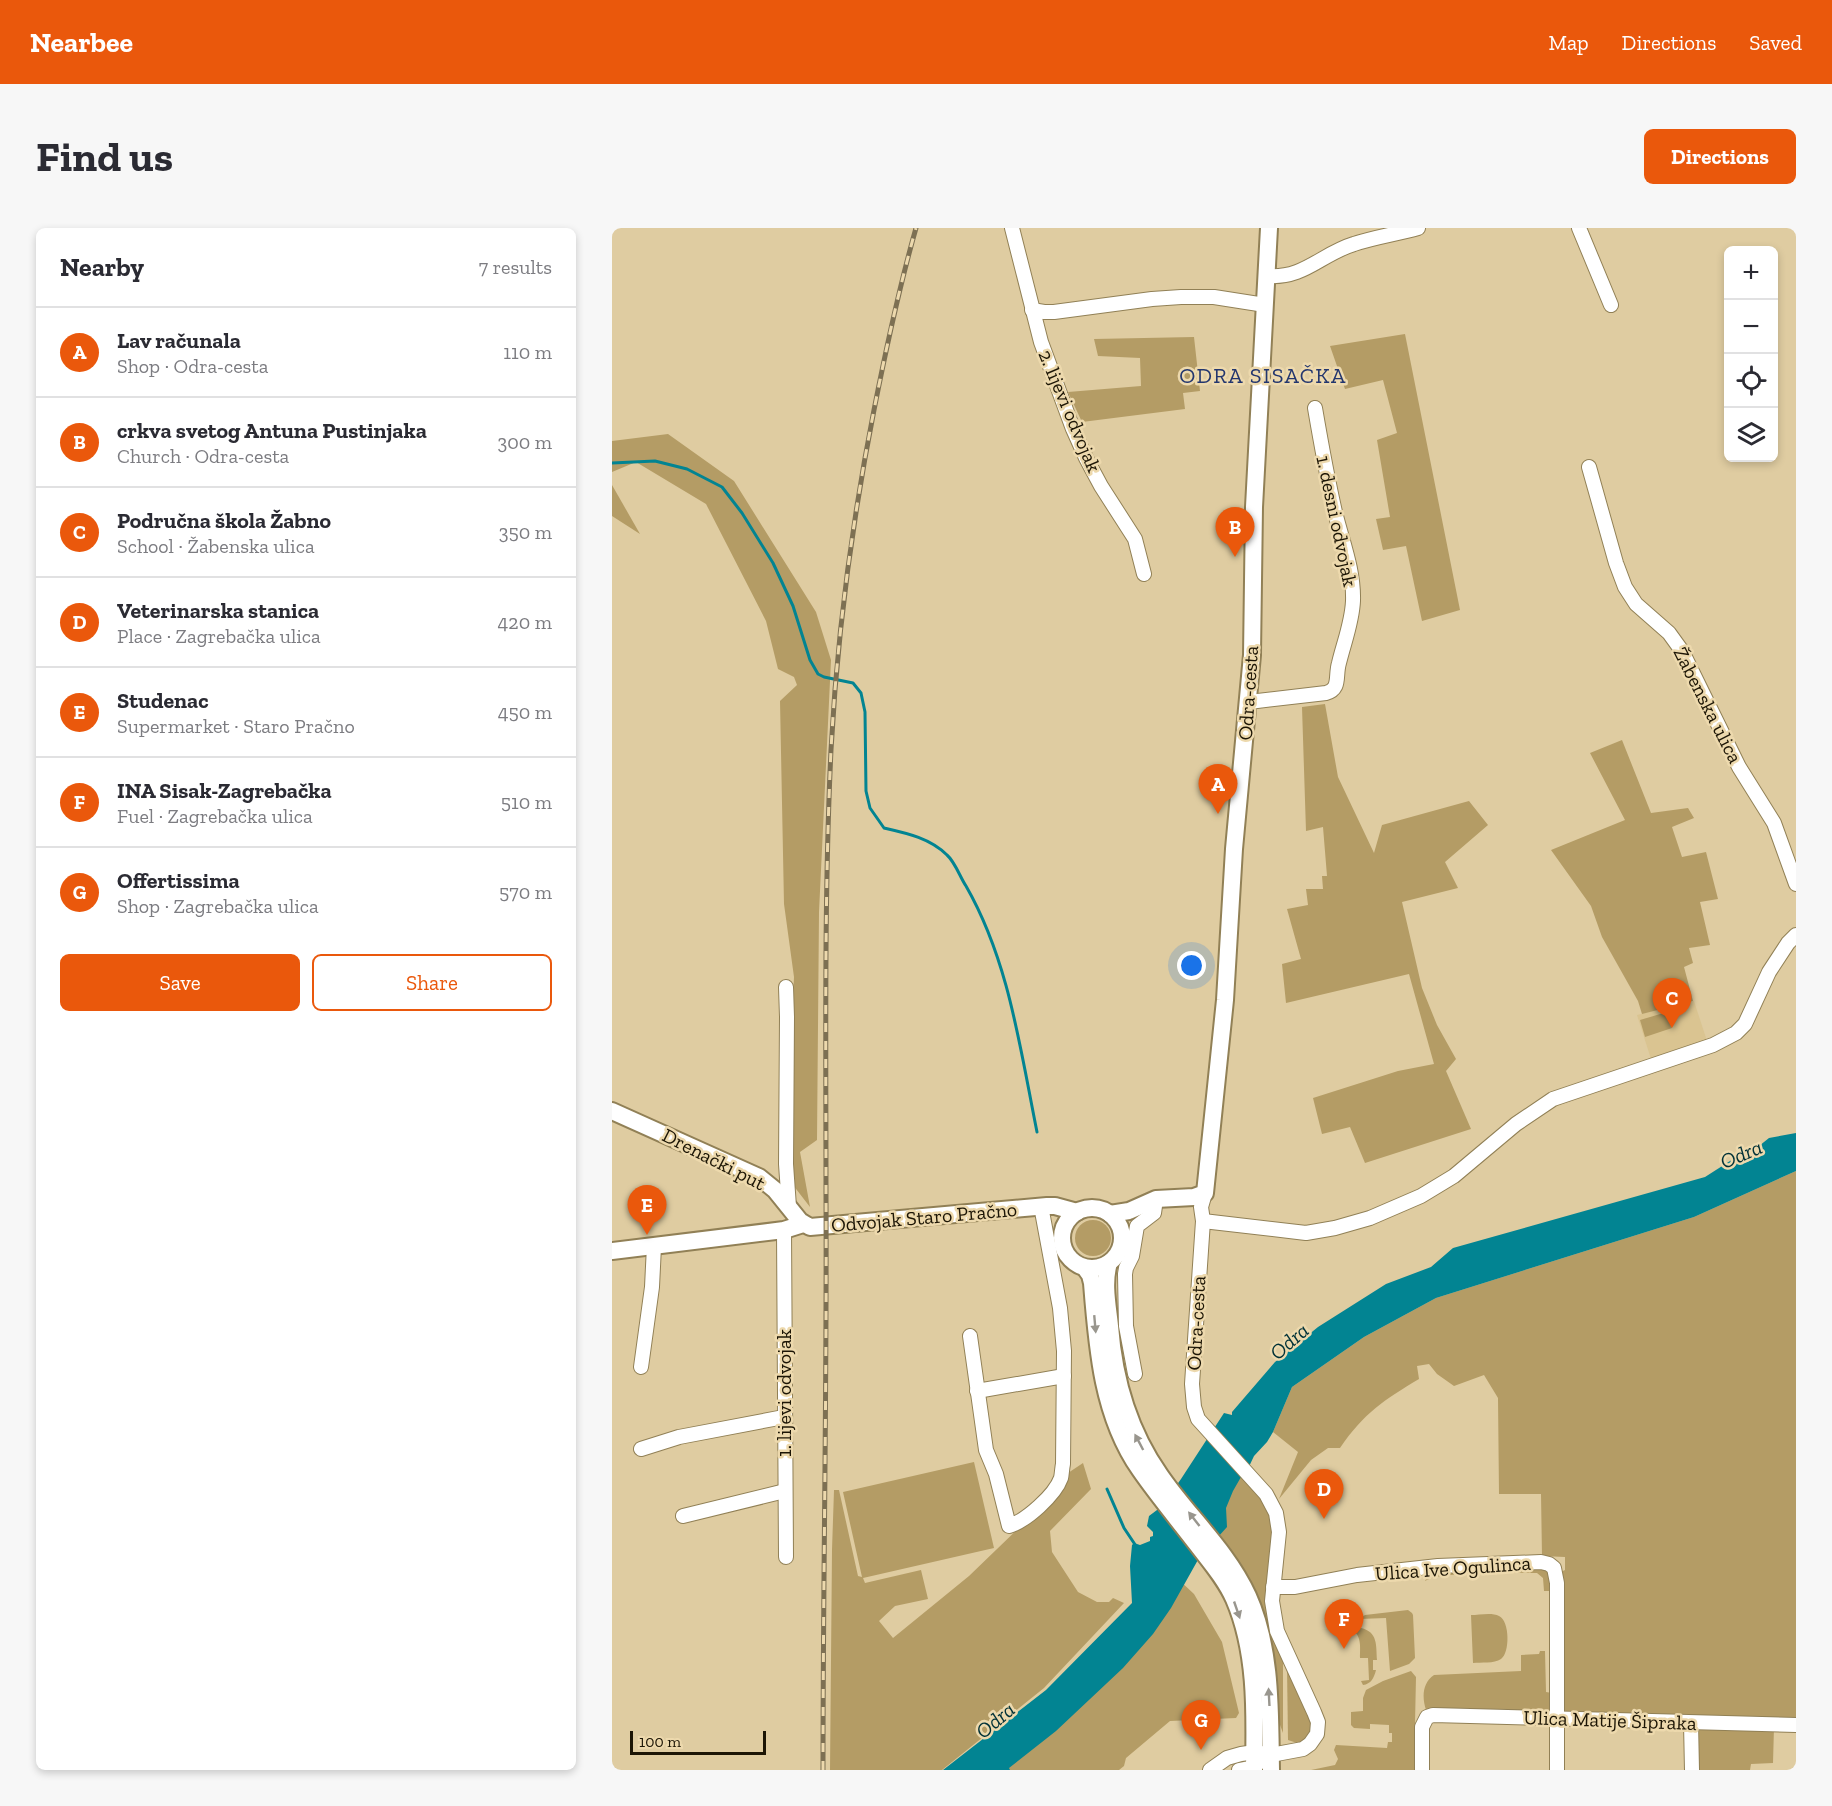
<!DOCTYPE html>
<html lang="en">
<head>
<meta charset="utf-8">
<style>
	:root { --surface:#fff; --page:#f7f7f7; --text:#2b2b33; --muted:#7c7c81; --line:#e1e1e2; --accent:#ea580c }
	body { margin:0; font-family:"Zilla Slab",serif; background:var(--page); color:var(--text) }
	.controls { position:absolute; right:18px; top:18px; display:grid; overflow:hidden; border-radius:9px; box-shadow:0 3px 9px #0003 }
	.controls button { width:54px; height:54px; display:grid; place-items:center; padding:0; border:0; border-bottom:2px solid var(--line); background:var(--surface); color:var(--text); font:30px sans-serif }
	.scale { position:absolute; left:18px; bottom:15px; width:136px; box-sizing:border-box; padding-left:6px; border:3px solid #1c1505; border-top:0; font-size:16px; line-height:21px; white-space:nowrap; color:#1c1505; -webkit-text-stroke:4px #edd9ad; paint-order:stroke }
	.you { position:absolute; left:580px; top:738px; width:21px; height:21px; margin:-15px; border:4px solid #fff; border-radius:50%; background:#1a73e8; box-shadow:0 0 0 9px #1a73e833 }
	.badge { display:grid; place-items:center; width:39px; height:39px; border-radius:50%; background:var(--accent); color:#fff; font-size:20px; font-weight:700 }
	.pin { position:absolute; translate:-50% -50px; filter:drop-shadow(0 2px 3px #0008) }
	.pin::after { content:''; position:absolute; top:32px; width:21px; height:18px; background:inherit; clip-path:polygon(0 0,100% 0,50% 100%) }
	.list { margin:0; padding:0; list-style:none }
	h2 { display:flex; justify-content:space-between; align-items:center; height:78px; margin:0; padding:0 24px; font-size:26px }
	h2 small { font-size:20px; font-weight:400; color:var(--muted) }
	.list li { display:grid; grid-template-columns:39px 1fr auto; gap:18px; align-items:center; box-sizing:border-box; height:90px; padding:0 24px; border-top:2px solid var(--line) }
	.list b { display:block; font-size:22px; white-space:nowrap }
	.list p { margin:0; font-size:20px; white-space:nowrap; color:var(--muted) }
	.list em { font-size:20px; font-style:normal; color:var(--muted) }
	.actions { display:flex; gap:12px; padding:18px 24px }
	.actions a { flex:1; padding:14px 0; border:2px solid var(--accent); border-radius:9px; text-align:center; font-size:21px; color:var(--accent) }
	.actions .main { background:var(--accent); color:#fff }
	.icon { flex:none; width:33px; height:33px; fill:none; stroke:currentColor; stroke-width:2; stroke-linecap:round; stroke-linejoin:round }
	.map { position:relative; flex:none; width:1184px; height:1542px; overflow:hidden; border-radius:9px }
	header { display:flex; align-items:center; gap:36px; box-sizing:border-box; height:84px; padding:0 30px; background:var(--accent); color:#fff }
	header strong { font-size:28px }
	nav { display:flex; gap:33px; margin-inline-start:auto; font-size:21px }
	.intro { display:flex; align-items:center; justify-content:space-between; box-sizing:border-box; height:144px; padding:0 36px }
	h1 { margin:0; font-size:42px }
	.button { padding:15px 27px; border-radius:9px; background:var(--accent); color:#fff; font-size:21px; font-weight:700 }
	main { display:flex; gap:36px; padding:0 36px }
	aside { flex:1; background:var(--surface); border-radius:9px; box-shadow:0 3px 9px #0003 }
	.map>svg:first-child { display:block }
	.built { fill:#dac491 }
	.green { fill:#b49c65 }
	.water { fill:#028492 }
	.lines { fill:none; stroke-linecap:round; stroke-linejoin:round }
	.stream { stroke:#028492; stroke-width:3 }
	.minor-casing { stroke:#918056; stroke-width:16 }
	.major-casing { stroke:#918056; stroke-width:20 }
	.minor { stroke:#fff; stroke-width:14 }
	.major { stroke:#fff; stroke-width:16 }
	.rail-casing { stroke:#7d7053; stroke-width:5 }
	.rail { stroke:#edd9ad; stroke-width:3; stroke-dasharray:9; stroke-linecap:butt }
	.oneway { fill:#99968e }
	.labels { text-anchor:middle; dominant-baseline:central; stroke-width:5; stroke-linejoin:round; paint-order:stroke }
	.street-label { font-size:20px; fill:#1c1505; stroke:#edd9ad }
	.water-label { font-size:21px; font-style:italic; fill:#003137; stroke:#edd9ad }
	.quarter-label { font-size:22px; letter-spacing:1.5px; fill:#23366e; stroke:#edd9ad }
</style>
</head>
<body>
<header>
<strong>Nearbee</strong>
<nav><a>Map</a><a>Directions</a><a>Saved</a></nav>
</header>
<div class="intro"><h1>Find us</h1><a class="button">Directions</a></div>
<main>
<aside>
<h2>Nearby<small>7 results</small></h2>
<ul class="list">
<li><span class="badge">A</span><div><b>Lav računala</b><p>Shop · Odra-cesta</p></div><em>110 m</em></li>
<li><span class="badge">B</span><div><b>crkva svetog Antuna Pustinjaka</b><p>Church · Odra-cesta</p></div><em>300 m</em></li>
<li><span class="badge">C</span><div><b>Područna škola Žabno</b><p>School · Žabenska ulica</p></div><em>350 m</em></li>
<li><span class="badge">D</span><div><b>Veterinarska stanica</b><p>Place · Zagrebačka ulica</p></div><em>420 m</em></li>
<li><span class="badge">E</span><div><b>Studenac</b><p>Supermarket · Staro Pračno</p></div><em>450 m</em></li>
<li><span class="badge">F</span><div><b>INA Sisak-Zagrebačka</b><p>Fuel · Zagrebačka ulica</p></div><em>510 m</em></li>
<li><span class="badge">G</span><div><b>Offertissima</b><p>Shop · Zagrebačka ulica</p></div><em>570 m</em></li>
</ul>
<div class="actions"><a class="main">Save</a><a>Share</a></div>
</aside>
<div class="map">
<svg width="1184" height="1542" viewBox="0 0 1184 1542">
	<rect width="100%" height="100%" fill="#dfcca1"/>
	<path class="built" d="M 1082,773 L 1095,813 L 1039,831 L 1025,787 Z"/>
	<g class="green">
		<path d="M 793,106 L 848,382 L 810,393 L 794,318 L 771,322 L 764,291 L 778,289 L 765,212 L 785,205 L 771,152 L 733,161 L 718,118 Z"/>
		<path d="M 582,109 L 588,163 L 571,165 L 573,181 L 470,194 L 456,164 L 529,158 L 528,130 L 486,128 L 482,111 Z"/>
		<path d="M 56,206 L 122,253 L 204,384 L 219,432 L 207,684 L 205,912 L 188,924 L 198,979 L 181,957 L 179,822 L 182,749 L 172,676 L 168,473 L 185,457 L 182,449 L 166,441 L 154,393 L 94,276 L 24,234 L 0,244 L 0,213 Z"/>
		<path d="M 0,257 L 28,306 L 0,288 Z"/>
		<path d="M 713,476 L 726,549 L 762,625 L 770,597 L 857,573 L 876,597 L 833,634 L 846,660 L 790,674 L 810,760 L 825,797 L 844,831 L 834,843 L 859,901 L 753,935 L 738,899 L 710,906 L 701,870 L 786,843 L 822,836 L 797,746 L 674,775 L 670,736 L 689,731 L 675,681 L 696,677 L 694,661 L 711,661 L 710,648 L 715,648 L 711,599 L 694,603 L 690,479 Z"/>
		<path d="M 1010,512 L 1039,585 L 1076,580 L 1082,590 L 1060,599 L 1070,629 L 1094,624 L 1106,671 L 1088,674 L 1098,717 L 1077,720 L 1081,735 L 1072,739 L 1081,773 L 1030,786 L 1026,773 L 990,709 L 979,678 L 939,622 L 1013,592 L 978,525 Z"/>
		<path d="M 1055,784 L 1060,800 L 1033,809 L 1028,792 Z"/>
		<path d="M 1184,943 L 1184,1491 L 957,1485 L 952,1482 L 951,1477 L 949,1344 L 953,1342 L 953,1329 L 930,1328 L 929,1266 L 887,1266 L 886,1170 L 872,1147 L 842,1158 L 825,1146 L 817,1136 L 805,1138 L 807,1151 C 772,1172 752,1185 728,1220 L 716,1220 L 699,1232 L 667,1271 L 686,1224 L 661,1204 L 680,1159 L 752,1109 L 824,1070 L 1082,989 Z"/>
		<circle cx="481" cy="1010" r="18"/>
		<path d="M 362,1234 L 382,1320 L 251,1350 L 253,1355 L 309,1342 L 316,1371 L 283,1378 L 267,1393 L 281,1410 L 357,1348 L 416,1291 L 456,1245 L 471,1235 L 479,1261 L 438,1303 L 440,1324 L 466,1364 L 485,1374 L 497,1374 L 501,1370 L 512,1375 L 432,1460 L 330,1542 L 218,1542 L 220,1322 L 222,1262 L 227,1262 L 246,1348 L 250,1349 L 231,1264 Z"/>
		<path d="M 623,1241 L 649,1268 L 657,1284 L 659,1293 L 660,1305 L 653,1370 L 654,1382 L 661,1410 L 671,1431 L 671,1505 L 593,1292 Z"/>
		<path d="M 926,1340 L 937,1344 L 940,1363 L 932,1363 L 931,1350 L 925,1345 C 903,1345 829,1343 813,1353 L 816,1346 L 821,1344 Z"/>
		<path d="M 566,1351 L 582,1366 L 610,1414 L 627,1485 L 624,1490 L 558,1493 L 514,1530 L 512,1538 L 507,1542 L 386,1542 Z"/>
		<path d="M 796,1382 L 800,1385 L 801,1387 L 803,1430 L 797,1436 L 778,1443 L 774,1390 L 747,1391 L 753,1387 Z"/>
		<path d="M 859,1387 C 867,1387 880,1384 887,1388 C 898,1393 898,1425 889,1431 C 882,1436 869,1434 861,1435 Z"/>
		<path d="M 749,1400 C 766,1404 764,1417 765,1432 L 761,1432 L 761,1442 L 764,1442 C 762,1450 759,1456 751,1457 L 749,1453 L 757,1452 L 756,1430 L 748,1430 C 748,1419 750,1407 739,1401 L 709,1402 Z"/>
		<path d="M 928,1423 L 933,1423 L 934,1464 L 940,1465 L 939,1481 L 934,1486 L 814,1482 C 810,1470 810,1455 822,1447 L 909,1443 L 909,1427 L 927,1426 Z"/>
		<path d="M 675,1439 L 699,1495 C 699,1505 695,1512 685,1515 L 676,1512 Z"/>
		<path d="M 799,1443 L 804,1449 L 802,1542 L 699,1542 L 723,1537 L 726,1531 L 722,1522 L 724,1517 L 775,1520 L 776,1514 L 780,1514 L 780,1505 L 777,1505 L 777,1497 L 758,1496 L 758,1501 L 742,1500 L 739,1497 L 739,1484 L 751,1483 L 751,1470 L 754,1462 L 771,1453 Z"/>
		<path d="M 1162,1499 L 1161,1535 L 1139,1536 L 1138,1542 L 1087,1542 L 1086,1500 Z"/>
	</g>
	<path class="water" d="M 1184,905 L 1184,943 L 1082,989 L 824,1070 L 752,1109 L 680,1159 L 661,1204 L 655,1214 L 642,1228 L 633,1247 L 629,1249 L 621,1263 L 614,1280 L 615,1299 L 587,1330 L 559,1380 L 541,1406 L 511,1440 L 444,1503 L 397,1540 L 398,1542 L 331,1542 L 434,1462 L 520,1375 L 518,1338 L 520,1317 L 522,1315 L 528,1317 L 538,1313 L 538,1309 L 541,1308 L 541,1304 L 535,1298 L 537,1288 L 549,1279 L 569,1251 L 612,1185 L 620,1187 L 620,1184 L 663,1134 L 706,1099 L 774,1056 L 819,1039 L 841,1020 L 1093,949 L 1129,926 L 1147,918 L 1157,910 Z"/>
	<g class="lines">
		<g class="stream">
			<path d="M 0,235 L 43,233 L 75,241 L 110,259 L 130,285 L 161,335 L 181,378 L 198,432 L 206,446 L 212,449 L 241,455 L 249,465 L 253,484 L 254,563 L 258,580 L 272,600 C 294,605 318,610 335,627 C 343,634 348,649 354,658 C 397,733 408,820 425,904"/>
			<path d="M 495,1261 L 512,1300 L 524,1318"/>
		</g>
		<defs>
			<g id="minor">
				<path d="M 400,0 L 429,114 L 461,201 L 474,230 L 489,258 L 523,311 L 532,346"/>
				<path d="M 967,0 L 999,77"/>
				<path d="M 655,48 C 692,51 709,26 742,16 C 763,9 785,6 806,0"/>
				<path d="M 420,82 L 432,84 L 442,84 L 540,71 L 569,69 L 602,69 L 653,77"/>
				<path d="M 977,239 L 1004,335 L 1013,359 L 1024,376 L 1057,405 L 1070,423 L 1127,539 L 1162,595 L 1184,656"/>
				<path d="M 637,474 L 714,465 C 729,461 723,448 727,435 C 732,414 740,395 741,373 C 742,342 730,313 723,284 C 715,249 709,215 703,180"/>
				<path d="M 174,759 L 175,789 L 174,936 L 177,979"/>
				<path d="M 593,965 L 589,979 L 591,993 L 580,1156 L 582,1179 L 586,1191 L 654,1266 L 664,1285 L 667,1304 L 660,1373 L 665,1403 L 702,1484 L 706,1494 L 705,1506 L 698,1516 L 691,1521 L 659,1527 L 643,1524 L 629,1526 L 615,1530 L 598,1542"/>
				<path d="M 591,993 L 694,1005 L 723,1000 L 758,990 L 809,968 L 842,948 L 904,896 L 941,871 L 1101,817 L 1124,805 L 1133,796 L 1157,744 L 1176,715 L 1184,707"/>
				<path d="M 172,1002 L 174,1329"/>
				<path d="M 358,1108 L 374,1222 L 384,1246 L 397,1298 C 414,1293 443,1267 449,1250 C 450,1246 450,1240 451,1236 L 452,1123 L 448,1080 L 429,978"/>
				<path d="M 29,1139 L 40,1059 L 42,1018"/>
				<path d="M 523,1146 L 514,1098 L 513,1046 L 514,1040 L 520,1028 L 525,998 L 542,985 L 544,971"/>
				<path d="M 365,1163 L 452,1148"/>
				<path d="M 29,1221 L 67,1209 L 172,1189"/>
				<path d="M 71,1288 L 173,1263"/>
				<path d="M 661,1359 L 683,1359 L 745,1347 L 826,1338 L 929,1334 L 937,1336 L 942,1340 L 945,1355 L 945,1542"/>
				<path d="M 1079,1495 L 1080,1542"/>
				<path d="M 627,1542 L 637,1540 L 650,1533"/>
				<path d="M 810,1542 L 810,1499 L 815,1489 L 821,1487 L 1184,1497"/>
			</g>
			<g id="major">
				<path d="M 0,883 L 147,949 L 163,962 L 188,993 L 198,999 L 435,978 L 443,978 L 465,984"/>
				<circle cx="480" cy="1010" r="30"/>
				<path d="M 498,986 L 517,983 L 544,971 L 582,969 L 593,965 L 613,772 L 622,621 L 640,427 L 642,279 L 657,0"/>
				<path d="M 0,1023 L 172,1002 L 191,996"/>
				<path d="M 497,1035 C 491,1055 496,1078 498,1098 C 502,1152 517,1203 548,1247 C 576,1288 615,1322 636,1368 C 660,1421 658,1484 659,1542"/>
				<path d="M 473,1040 L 478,1047 L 480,1055 C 485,1119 490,1188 528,1242 C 546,1268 567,1293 586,1318 C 599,1335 613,1351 622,1371 C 645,1424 643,1486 642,1542"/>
			</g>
		</defs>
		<use href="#minor" class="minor-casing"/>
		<use href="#major" class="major-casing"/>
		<use href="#minor" class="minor"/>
		<use href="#major" class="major"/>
		<defs>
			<path id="rail" d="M 211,1542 C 211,1350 215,1158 214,966 C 214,818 212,670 219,522 C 225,408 240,294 262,182 C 274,121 287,60 304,0"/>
		</defs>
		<use href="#rail" class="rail-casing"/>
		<use href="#rail" class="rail"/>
	</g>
	<defs><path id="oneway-solid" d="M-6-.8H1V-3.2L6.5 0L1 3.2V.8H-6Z" transform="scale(1.5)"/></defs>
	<g class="oneway">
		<use href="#oneway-solid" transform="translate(483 1096) rotate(85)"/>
		<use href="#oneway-solid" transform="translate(527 1214) rotate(-118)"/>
		<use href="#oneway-solid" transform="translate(582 1291) rotate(-128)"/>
		<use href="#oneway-solid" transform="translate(625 1382) rotate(71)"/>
		<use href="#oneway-solid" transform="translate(657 1469) rotate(-93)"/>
	</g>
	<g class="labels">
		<g class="street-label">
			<text transform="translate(458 183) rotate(67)">2. lijevi odvojak</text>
			<text transform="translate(725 293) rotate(78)">1. desni odvojak</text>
			<text transform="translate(636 465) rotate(-86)">Odra-cesta</text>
			<text transform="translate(1096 477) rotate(63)">Žabenska ulica</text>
			<text transform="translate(102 931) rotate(27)">Drenački put</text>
			<text transform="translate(312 989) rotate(-5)">Odvojak Staro Pračno</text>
			<text transform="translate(584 1095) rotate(-87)">Odra-cesta</text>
			<text transform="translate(172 1165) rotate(-90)">1. lijevi odvojak</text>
			<text transform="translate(841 1340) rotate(-4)">Ulica Ive Ogulinca</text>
			<text transform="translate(998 1492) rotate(2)">Ulica Matije Šipraka</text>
		</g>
		<g class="water-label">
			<text transform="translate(1129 926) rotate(-23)">Odra</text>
			<text transform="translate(677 1113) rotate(-41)">Odra</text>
			<text transform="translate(383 1492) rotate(-40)">Odra</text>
		</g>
		<g class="quarter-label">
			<text x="651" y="147">ODRA SISAČKA</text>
		</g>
	</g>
</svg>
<div class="controls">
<button>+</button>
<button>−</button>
<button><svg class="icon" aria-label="locate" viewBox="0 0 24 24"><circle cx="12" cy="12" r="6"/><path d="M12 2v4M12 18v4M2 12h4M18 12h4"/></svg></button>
<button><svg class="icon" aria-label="layers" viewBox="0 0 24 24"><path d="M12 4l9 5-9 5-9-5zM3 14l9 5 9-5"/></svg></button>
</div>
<div class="scale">100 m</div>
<div class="you"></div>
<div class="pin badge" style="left:606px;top:586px">A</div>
<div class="pin badge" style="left:623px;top:329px">B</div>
<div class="pin badge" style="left:1060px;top:800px">C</div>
<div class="pin badge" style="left:712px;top:1291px">D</div>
<div class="pin badge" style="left:35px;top:1007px">E</div>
<div class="pin badge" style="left:732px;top:1421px">F</div>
<div class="pin badge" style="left:589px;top:1522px">G</div>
</div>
</main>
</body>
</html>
